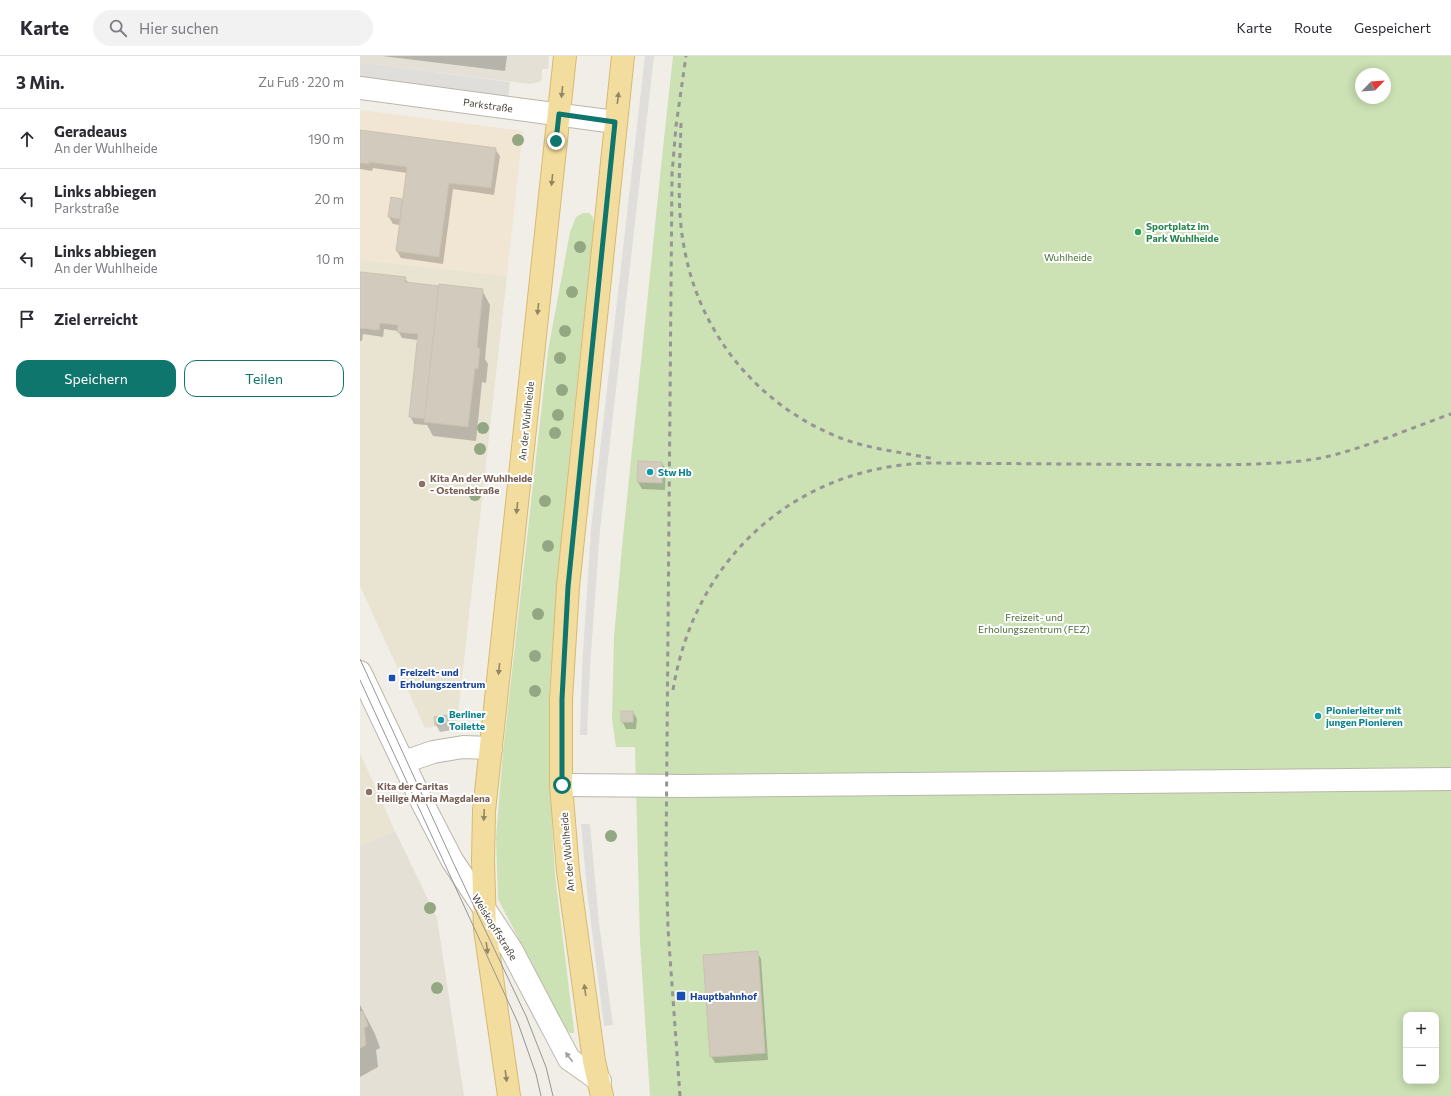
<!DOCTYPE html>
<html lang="de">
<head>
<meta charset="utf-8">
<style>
	:root { --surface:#fff; --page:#f2f2f3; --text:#2b2b33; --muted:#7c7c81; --line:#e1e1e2; --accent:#0f766e }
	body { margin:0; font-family:Commissioner,sans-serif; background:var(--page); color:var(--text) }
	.controls { position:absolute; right:12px; bottom:12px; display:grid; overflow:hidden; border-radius:8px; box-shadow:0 2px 10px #0003 }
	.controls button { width:36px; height:36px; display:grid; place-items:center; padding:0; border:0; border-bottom:1px solid var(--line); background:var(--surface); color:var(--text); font:20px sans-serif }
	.compass { position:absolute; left:995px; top:12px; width:36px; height:36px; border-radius:50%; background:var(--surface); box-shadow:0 2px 10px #0003; rotate:65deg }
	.stop { position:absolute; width:12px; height:12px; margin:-9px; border:3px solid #0f766e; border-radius:50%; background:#fff }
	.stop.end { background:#0f766e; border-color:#fff; box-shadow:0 1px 4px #0008 }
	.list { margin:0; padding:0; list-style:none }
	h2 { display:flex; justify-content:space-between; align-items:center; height:52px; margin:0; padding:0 16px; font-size:17px }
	h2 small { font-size:13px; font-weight:400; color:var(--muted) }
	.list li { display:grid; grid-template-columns:26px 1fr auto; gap:12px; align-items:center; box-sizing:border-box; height:60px; padding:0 16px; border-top:1px solid var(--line) }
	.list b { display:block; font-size:15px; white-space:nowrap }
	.list p { margin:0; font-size:13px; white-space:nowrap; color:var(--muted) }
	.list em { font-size:13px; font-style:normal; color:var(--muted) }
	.actions { display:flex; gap:8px; padding:12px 16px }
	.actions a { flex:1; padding:9px 0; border:1px solid var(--accent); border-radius:12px; text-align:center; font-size:14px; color:var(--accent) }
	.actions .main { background:var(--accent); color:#fff }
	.icon { flex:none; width:22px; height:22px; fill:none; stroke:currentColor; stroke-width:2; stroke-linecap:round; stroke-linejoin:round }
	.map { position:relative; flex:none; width:1091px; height:1040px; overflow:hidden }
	header { display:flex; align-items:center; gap:24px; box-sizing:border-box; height:56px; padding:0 20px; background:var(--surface); border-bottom:1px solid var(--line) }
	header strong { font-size:19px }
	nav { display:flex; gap:22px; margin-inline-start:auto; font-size:14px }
	.search { width:280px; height:36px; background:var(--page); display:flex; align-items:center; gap:10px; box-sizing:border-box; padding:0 14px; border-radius:22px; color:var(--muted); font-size:15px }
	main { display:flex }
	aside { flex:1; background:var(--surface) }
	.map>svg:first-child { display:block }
	.residential { fill:#e4e0d5 }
	.commercial { fill:#f1e5d4 }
	.education { fill:#e9e3d2 }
	.green { fill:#cce1b4; fill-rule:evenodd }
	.parking { fill:#e0dedb }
	.shadow { fill:#0003 }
	.building { fill:#d1cabd; stroke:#cbc2b1 }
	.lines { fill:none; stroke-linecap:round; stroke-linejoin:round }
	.minor-casing { stroke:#bbb6aa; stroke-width:24 }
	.major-casing { stroke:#d6ba70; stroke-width:24 }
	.minor { stroke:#fff; stroke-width:22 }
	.major { stroke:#f3dd9e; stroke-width:22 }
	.tram { stroke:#959595; stroke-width:1 }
	.rail { stroke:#959595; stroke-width:3; stroke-dasharray:5 5; stroke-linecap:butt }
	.tree { fill:#93a882 }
	.oneway { fill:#928665 }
	.oneway2 { fill:#a19f9a }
	.route { stroke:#0f766e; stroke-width:5 }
	.leisure-dot { fill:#2e9e5b; stroke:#fff; stroke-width:1.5 }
	.culture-dot { fill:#0f9aa8; stroke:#fff; stroke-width:1.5 }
	.education-dot { fill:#8d6e63; stroke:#fff; stroke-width:1.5 }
	.transit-dot { fill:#1a4fb4; stroke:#fff; stroke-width:1.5 }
	.labels { text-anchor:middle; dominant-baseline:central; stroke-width:4; stroke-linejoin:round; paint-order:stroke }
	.street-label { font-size:10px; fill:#433f36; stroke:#fff }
	.leisure-label { font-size:10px; font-weight:bold; fill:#27864d; stroke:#fff; text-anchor:start }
	.park-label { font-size:10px; fill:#466e30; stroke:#fff }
	.culture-label { font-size:10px; font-weight:bold; fill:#0d838f; stroke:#fff; text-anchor:start }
	.education-label { font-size:10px; font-weight:bold; fill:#785e54; stroke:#fff; text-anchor:start }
	.transit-label { font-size:10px; font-weight:bold; fill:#164399; stroke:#fff; text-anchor:start }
</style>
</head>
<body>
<header>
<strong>Karte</strong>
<div class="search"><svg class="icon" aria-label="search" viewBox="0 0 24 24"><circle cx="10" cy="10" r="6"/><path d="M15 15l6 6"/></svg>Hier suchen</div>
<nav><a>Karte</a><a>Route</a><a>Gespeichert</a></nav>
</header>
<main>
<aside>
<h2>3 Min.<small>Zu Fuß · 220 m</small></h2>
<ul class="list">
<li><svg class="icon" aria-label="ahead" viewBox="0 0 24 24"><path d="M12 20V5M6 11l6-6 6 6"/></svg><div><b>Geradeaus</b><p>An der Wuhlheide</p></div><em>190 m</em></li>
<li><svg class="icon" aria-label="left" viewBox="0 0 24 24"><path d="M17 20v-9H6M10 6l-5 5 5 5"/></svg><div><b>Links abbiegen</b><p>Parkstraße</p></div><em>20 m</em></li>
<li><svg class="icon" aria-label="left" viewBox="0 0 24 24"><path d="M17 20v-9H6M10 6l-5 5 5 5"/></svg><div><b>Links abbiegen</b><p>An der Wuhlheide</p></div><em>10 m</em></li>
<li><svg class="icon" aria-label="arrive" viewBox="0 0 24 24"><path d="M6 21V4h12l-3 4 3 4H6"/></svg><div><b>Ziel erreicht</b></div></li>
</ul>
<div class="actions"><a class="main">Speichern</a><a>Teilen</a></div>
</aside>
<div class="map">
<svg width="1091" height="1040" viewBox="0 0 1091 1040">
	<rect width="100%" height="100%" fill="#f1eee7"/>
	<g class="residential">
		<path d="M 0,0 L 189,0 L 188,13 L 182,13 L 182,22 L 180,26 L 170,28 L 0,6 Z"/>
		<path d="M 35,775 L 77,862 L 104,1040 L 0,1040 L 0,790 Z"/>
	</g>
	<path class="commercial" d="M 0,54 L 163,75 L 147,220 L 0,204 Z"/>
	<g class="education">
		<path d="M 0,204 L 147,220 L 97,667 L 65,672 L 0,530 Z"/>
		<path d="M 0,697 L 35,775 L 0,790 Z"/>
	</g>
	<g class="green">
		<path d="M 313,0 L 1091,0 L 1091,1040 L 290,1040 L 280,885 L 275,691 L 256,691 L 252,663 L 254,581 L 262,491 L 301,111 ZM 1001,18 L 1025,18 L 1025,42 L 1001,42 ZM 1046,959 L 1076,959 L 1076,1025 L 1046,1025 Z"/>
		<path d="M 223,157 L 229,157 L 233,161 L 234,170 L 212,375 L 197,530 L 189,641 L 189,715 L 195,819 L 214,974 L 214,977 L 210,977 L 206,973 L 138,843 L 136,782 L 143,696 L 188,295 L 210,176 L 216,161 Z"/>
	</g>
	<g class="parking">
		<path d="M 285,0 L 294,0 L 240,474 L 230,612 L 227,679 L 220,679 L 222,612 L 231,473 Z"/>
		<path d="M 0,6 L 150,26 L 148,41 L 0,22 Z"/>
		<path d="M 221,768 L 230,768 L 239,867 L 253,969 L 244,970 L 227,835 Z"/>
	</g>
	<g class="shadow">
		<path d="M 22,0 L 147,0 L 145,15 Z"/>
		<path d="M 0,75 L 135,93 L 140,100 L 134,139 L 93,133 L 83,208 L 41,202 L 37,195 L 40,169 L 33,168 L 29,161 L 32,142 L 43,144 L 47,117 L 13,112 L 12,115 L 0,113 Z"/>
		<path d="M 0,217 L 45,222 L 49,228 L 122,234 L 130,249 L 125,303 L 128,308 L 126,327 L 122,326 L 116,385 L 73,380 L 67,369 L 54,368 L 50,360 L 58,284 L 42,282 L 38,275 L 24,273 L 23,281 L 3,278 L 2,285 L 0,285 Z"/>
		<path d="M 302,407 L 306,414 L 305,434 L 282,433 L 278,426 Z"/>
		<path d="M 273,656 L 277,663 L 276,673 L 266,673 L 262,665 Z"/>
		<path d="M 86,660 L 90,667 L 92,674 L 80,676 L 76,669 L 75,662 Z"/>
		<path d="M 397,896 L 401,903 L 408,1004 L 355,1007 L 351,1000 Z"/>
		<path d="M 0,949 L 15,978 L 20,992 L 16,994 L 18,1011 L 0,1021 Z"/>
	</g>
	<g class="building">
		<path d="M 0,74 L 136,92 L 131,132 L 89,127 L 79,201 L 36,195 L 47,111 L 9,106 L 9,108 L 0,107 Z"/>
		<path d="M 31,141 L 42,143 L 40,163 L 28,161 Z"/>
		<path d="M 0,216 L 46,221 L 45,226 L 79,230 L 65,363 L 49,361 L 58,278 L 37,276 L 38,269 L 20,267 L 19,274 L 0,272 Z"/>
		<path d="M 79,228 L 123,233 L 117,292 L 120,292 L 118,313 L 115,312 L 108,371 L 64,366 Z"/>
		<path d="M 278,405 L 302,406 L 302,427 L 277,426 Z"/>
		<rect x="261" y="655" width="12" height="11"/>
		<path d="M 87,659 L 88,667 L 75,669 L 74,661 Z"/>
		<path d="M 398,895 L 405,997 L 350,1001 L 343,899 Z"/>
		<path d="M 3,955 L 8,970 L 4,972 L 6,989 L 0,992 L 0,956 Z"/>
	</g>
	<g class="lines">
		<defs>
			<g id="minor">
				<path d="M 0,32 L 255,66"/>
				<path d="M 0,616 L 64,750 L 92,804 L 151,893 L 209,1003 L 240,1025"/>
				<path d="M 44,706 L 73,696 L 103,691 L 131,692"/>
				<path d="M 201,729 L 325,730 L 1091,723"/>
			</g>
			<g id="major">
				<path d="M 149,1040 L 125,873 L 123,804 L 124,755 L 205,0"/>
				<path d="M 242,1040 L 234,1005 L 208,815 L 201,729 L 201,643 L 208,531 L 263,0"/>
			</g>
		</defs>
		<use href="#minor" class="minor-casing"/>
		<use href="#major" class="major-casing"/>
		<use href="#minor" class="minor"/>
		<use href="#major" class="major"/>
		<g class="tram">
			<path d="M 0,603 L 92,804 L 166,960 L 186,1011 L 193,1040"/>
			<path d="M 0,624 L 158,967 L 176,1018 L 181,1040"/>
		</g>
		<g class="rail">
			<path d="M 321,67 C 320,109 316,154 325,196 C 342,284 405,356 489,385 C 517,394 546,397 575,403"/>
			<path d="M 313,634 C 334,504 432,413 565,407 L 861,409 C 894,408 928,408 961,402 C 1006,392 1048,373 1091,358"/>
			<path d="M 320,1040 L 308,873 L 306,802 L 312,118 L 316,70 L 326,0"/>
		</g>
	</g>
	<g class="tree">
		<circle cx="158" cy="84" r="6"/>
		<circle cx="220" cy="191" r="6"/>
		<circle cx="212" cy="236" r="6"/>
		<circle cx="205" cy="275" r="6"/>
		<circle cx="200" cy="302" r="6"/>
		<circle cx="202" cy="334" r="6"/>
		<circle cx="198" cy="359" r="6"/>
		<circle cx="123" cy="372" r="6"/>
		<circle cx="195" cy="377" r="6"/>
		<circle cx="120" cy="393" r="6"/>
		<circle cx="115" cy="439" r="6"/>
		<circle cx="185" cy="445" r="6"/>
		<circle cx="188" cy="490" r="6"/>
		<circle cx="178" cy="558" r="6"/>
		<circle cx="175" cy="600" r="6"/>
		<circle cx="175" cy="635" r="6"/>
		<circle cx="251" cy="780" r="6"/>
		<circle cx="70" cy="852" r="6"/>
		<circle cx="77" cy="932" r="6"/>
	</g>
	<defs><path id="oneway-solid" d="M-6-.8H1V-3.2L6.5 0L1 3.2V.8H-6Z"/></defs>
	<g class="oneway">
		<use href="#oneway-solid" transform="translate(202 36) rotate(96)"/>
		<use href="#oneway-solid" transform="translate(258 42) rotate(-83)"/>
		<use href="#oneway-solid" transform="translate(192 124) rotate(96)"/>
		<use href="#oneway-solid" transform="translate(178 253) rotate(96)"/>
		<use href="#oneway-solid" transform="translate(157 452) rotate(96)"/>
		<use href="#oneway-solid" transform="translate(139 613) rotate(96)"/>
		<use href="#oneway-solid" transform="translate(124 759) rotate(93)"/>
		<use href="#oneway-solid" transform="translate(127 892) rotate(82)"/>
		<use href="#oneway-solid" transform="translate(225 934) rotate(-98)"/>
		<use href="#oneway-solid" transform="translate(146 1020) rotate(82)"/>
	</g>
	<use class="oneway2" href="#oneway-solid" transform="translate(209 1001) rotate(-127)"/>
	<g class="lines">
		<path class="route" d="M 196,85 L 199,58 L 255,66 L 208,531 L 202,643 L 202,729"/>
	</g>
	<circle class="leisure-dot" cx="778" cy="176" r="4"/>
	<g class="culture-dot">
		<circle cx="290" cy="416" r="4"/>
		<circle cx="958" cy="660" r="4"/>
		<circle cx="81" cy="664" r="4"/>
	</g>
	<g class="education-dot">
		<circle cx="62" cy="428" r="4"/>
		<circle cx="9" cy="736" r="4"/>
	</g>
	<g class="transit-dot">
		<rect x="28" y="618" width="8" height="8" rx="2"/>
		<rect x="316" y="935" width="10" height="10" rx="2"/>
	</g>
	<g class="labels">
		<g class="street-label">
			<text transform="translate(128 49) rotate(8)">Parkstraße</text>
			<text transform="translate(166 365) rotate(-84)">An der Wuhlheide</text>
			<text transform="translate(207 796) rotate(-95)">An der Wuhlheide</text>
			<text transform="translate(135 871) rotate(58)">Weiskopffstraße</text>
		</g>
		<g class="leisure-label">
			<text x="786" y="170">Sportplatz im<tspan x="786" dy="12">Park Wuhlheide</tspan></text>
		</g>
		<g class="park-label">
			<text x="708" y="201">Wuhlheide</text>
			<text x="674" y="561">Freizeit- und<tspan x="674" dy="12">Erholungszentrum (FEZ)</tspan></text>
		</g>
		<g class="culture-label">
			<text x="298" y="416">Stw Hb</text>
			<text x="966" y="654">Pionierleiter mit<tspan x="966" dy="12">jungen Pionieren</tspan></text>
			<text x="89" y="658">Berliner<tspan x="89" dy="12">Toilette</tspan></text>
		</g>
		<g class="education-label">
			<text x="70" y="422">Kita An der Wuhlheide<tspan x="70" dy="12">- Ostendstraße</tspan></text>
			<text x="17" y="730">Kita der Caritas<tspan x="17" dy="12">Heilige Maria Magdalena</tspan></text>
		</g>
		<g class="transit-label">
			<text x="40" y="616">Freizeit- und<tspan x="40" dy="12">Erholungszentrum</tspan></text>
			<text x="330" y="940">Hauptbahnhof</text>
		</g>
	</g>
</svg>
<div class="controls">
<button>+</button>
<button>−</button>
</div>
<svg class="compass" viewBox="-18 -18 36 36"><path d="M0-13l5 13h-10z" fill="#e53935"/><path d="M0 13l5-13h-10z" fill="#7c7c81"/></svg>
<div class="stop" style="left:202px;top:729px"></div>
<div class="stop end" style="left:196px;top:85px"></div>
</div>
</main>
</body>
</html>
